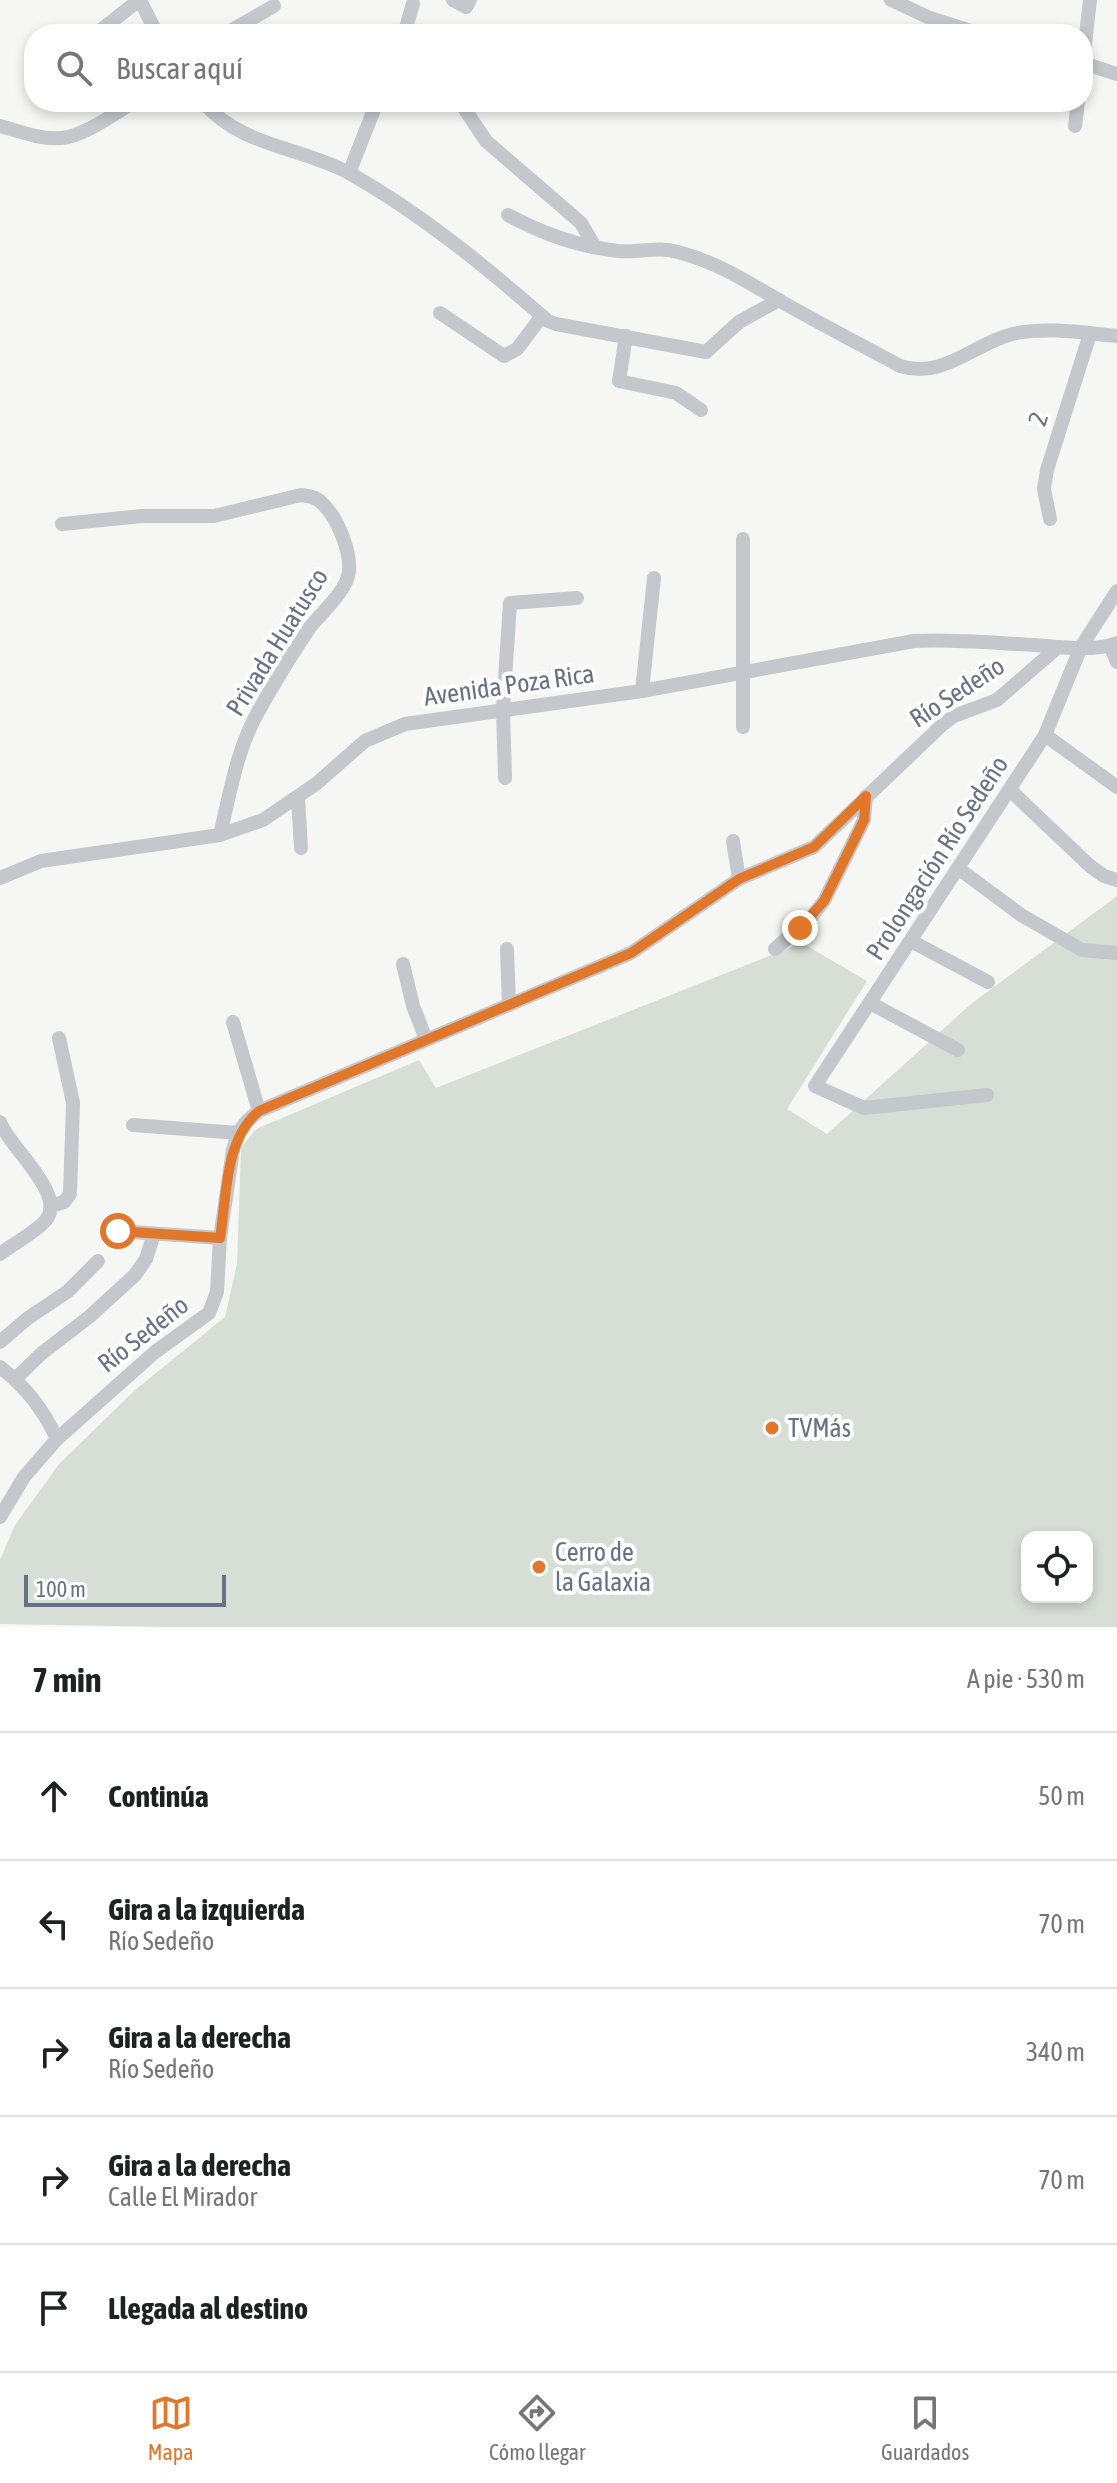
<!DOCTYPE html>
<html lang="es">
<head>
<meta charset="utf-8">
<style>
	:root { --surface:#fff; --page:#f6f6f6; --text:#202124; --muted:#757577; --line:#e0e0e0; --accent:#e1772a }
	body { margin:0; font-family:"Asap Condensed",sans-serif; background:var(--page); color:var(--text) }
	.controls { position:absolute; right:24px; bottom:24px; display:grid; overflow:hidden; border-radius:16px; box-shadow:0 4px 12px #0003 }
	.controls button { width:72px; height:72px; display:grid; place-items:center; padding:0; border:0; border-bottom:2px solid var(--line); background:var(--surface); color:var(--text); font:40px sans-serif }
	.scale { position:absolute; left:24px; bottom:20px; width:202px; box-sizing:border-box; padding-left:8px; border:4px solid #667185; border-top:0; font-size:22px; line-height:28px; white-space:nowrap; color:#667185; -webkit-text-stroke:6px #fff; paint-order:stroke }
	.stop { position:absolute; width:24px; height:24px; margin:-18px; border:6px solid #e1772a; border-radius:50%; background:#fff }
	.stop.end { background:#e1772a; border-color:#fff; box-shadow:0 2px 8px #0008 }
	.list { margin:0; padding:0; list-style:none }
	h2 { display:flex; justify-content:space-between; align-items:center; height:104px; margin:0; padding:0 32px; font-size:34px }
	h2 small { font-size:26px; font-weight:400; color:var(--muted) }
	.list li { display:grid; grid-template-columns:52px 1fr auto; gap:24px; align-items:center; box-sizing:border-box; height:128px; padding:0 32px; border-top:2px solid var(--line) }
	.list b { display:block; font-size:30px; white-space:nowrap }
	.list p { margin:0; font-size:26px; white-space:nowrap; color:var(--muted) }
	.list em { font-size:26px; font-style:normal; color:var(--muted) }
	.icon { flex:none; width:44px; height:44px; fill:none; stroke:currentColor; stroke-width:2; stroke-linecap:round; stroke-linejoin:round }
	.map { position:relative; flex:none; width:1117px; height:1627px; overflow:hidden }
	.search { position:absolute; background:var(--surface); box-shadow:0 4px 12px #0003; left:24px; right:24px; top:24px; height:88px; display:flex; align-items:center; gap:20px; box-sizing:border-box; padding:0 28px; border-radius:32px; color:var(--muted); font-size:30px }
	.sheet { height:744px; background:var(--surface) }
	nav { display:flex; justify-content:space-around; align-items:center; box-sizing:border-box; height:112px; border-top:2px solid var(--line); background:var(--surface); font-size:22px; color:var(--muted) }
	nav a { display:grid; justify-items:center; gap:4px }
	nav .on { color:var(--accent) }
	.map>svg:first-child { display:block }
	.green { fill:#d7ded5; fill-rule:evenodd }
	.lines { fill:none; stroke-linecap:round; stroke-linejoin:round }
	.street { stroke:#c4c7cb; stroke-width:14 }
	.route { stroke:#e1772a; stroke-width:10 }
	.poi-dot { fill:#e1772a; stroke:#fff; stroke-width:3 }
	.labels { text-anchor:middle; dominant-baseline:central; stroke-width:8; stroke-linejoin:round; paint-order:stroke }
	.street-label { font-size:26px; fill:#667185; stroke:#fff }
	.poi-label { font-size:26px; fill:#667185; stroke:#fff; text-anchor:start }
</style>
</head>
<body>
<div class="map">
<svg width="1117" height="1627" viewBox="0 0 1117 1627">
	<rect width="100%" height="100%" fill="#f6f7f4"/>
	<path class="green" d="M 1117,896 L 1117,1627 L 171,1627 L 0,1624 L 0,1560 L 15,1525 L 59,1464 L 135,1390 L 225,1317 L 237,1264 L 241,1148 L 256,1129 L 419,1060 L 436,1088 L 802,943 L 867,981 L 787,1109 L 827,1134 L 971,1004 ZM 1027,1537 L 1087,1537 L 1087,1597 L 1027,1597 Z"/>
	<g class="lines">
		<g class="street">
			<path d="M 140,0 L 157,34"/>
			<path d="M 453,0 L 466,7 L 470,0"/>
			<path d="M 891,0 L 930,18 L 980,34"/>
			<path d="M 96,34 L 139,0"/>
			<path d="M 225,34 L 274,6"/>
			<path d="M 404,34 L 413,4"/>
			<path d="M 1083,62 L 1090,0"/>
			<path d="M 1083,63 L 1117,74"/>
			<path d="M 203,102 C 241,147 302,147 351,174 C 423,215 486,267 548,321 L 556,324 L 706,352 L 739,322 L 779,300"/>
			<path d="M 460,102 L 486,141 L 581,223 L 595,247"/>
			<path d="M 0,126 C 19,131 41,140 61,138 C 83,137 115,113 134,102"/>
			<path d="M 1075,126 L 1078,102"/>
			<path d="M 349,173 L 377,102"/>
			<path d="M 508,215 C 544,234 576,246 618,251 C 638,253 658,246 678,252 C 717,262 749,283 782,302 C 821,324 861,345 900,366 C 945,380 976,341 1017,333 C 1050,327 1084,333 1117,336"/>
			<path d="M 440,313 L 504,356 L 517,349 L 542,316"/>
			<path d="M 626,336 L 619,381 L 676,393 L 701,410"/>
			<path d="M 1050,519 L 1044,489 L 1047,470 L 1090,334"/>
			<path d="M 62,524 L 142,516 L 214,516 L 301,495 C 309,496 317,497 323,504 C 338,519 351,551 349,572 C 346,592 322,612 310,627 C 292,654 274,683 258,712 C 237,749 230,793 220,835"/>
			<path d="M 743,539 L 743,727"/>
			<path d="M 1110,646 L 1117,662"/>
			<path d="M 642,691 L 654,578"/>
			<path d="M 1045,735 L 1117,787"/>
			<path d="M 505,778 L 503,709 L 510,603 L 577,598"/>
			<path d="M 1011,791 L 1090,866 L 1104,876 L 1117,880"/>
			<path d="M 298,797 L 301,848"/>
			<path d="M 733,841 L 739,879"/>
			<path d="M 959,869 L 1021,915 L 1082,950 L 1117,953"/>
			<path d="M 0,878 L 41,861 L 220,835 L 263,820 L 316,784 L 365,741 L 405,724 L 642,691 L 914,641 C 954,639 994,643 1035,645 C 1060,647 1092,652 1117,643"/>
			<path d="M 911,941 L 988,982"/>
			<path d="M 507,949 L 509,1005"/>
			<path d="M 775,949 L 812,916 L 824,901 L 864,820 L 866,796"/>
			<path d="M 403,964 L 413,1006 L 426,1039"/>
			<path d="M 870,1003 L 958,1050"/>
			<path d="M 233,1022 L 259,1111"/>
			<path d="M 987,1095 L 864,1108 L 815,1086 L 1045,735 L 1081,647 L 1117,591"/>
			<path d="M 0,1122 C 9,1147 67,1194 46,1220 C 35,1233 14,1243 0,1254"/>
			<path d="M 133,1125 L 238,1133"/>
			<path d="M 51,1206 L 64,1202 L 70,1194 L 73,1103 L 59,1038"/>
			<path d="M 118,1231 L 220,1238"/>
			<path d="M 0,1342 L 28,1318 L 67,1292 L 98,1261"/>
			<path d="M 0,1367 C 26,1387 43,1409 57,1439"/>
			<path d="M 15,1379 L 42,1353 L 89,1317 L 135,1275 L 146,1259 L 154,1234"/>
			<path d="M 0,1517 L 24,1477 L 57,1439 L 155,1352 L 209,1313 L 217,1292 L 220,1238 L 233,1150 L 238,1133 L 247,1121 L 259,1111 L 631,953 L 739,879 L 814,847 L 942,725 L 954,716 L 997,700 L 1058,647"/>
		</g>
	</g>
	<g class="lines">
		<path class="route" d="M 118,1231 L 220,1238 C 227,1196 224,1140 259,1111 L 631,953 L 739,879 L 814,847 L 866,796 L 864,820 L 824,901 L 800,928"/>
	</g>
	<g class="poi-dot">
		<circle cx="772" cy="1428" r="8"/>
		<circle cx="539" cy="1567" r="8"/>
	</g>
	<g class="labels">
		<g class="street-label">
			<text transform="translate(1038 419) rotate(-72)">2</text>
			<text transform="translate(277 642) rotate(-58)">Privada Huatusco</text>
			<text transform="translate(509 685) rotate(-8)">Avenida Poza Rica</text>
			<text transform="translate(957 692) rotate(-33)">Río Sedeño</text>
			<text transform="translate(937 858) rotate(-57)">Prolongación Río Sedeño</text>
			<text transform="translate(143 1334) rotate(-38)">Río Sedeño</text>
		</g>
		<g class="poi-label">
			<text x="788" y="1428">TVMás</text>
			<text x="555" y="1552">Cerro de<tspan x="555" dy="30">la Galaxia</tspan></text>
		</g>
	</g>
</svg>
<div class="controls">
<button><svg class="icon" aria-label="locate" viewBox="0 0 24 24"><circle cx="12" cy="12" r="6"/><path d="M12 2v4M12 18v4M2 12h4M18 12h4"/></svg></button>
</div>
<div class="scale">100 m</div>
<div class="stop" style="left:118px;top:1231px"></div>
<div class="stop end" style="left:800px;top:928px"></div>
<div class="search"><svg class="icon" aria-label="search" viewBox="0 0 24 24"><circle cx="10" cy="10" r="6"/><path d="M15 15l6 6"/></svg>Buscar aquí</div>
</div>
<section class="sheet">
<h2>7 min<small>A pie · 530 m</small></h2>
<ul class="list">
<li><svg class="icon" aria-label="ahead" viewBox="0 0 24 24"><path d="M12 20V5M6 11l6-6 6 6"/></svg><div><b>Continúa</b></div><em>50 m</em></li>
<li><svg class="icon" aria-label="left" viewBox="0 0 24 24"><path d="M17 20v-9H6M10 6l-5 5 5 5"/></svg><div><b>Gira a la izquierda</b><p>Río Sedeño</p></div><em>70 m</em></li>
<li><svg class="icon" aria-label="right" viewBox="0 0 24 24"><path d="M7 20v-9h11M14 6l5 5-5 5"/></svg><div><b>Gira a la derecha</b><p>Río Sedeño</p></div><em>340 m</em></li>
<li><svg class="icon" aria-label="right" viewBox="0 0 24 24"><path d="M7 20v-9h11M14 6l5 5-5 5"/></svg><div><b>Gira a la derecha</b><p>Calle El Mirador</p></div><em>70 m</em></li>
<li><svg class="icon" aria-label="arrive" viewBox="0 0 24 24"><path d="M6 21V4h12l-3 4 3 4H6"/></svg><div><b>Llegada al destino</b></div></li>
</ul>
</section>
<nav>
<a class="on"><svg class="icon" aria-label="map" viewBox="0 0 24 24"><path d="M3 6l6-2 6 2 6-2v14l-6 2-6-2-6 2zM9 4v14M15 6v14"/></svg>Mapa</a>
<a><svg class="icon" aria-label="directions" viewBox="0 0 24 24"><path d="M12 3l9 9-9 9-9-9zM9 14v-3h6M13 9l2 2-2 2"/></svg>Cómo llegar</a>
<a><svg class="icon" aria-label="saved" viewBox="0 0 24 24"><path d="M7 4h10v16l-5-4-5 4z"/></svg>Guardados</a>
</nav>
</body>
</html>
